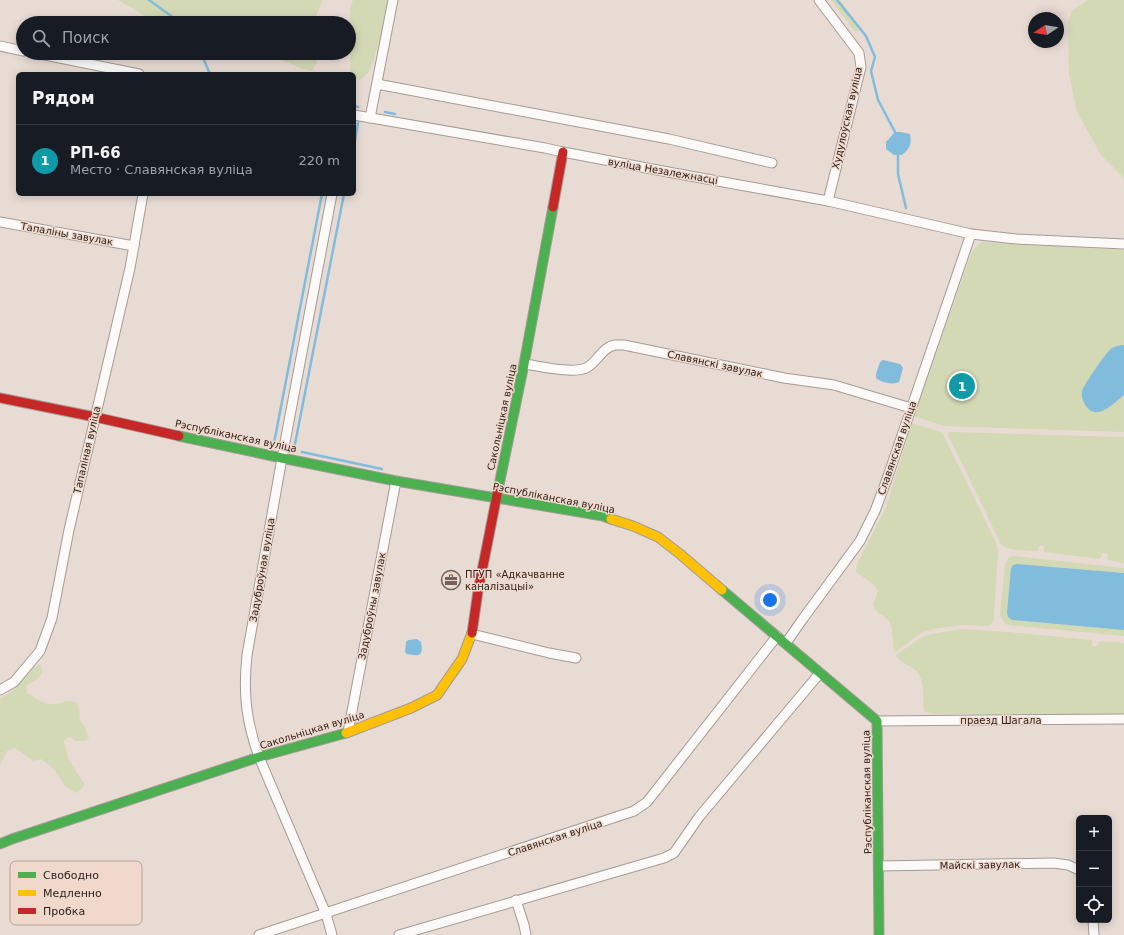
<!DOCTYPE html>
<html lang="ru">
<head>
<meta charset="utf-8">
<style>
	:root { --surface:#171b24; --page:#20242c; --text:#f1f3f6; --muted:#9ea1a6; --line:#363941; --accent:#b6b2b2 }
	body { margin:0; font-family:"DejaVu Sans",sans-serif; background:var(--page); color:var(--text) }
	.controls { position:absolute; right:12px; bottom:12px; display:grid; overflow:hidden; border-radius:6px; box-shadow:0 2px 10px #0003 }
	.controls button { width:36px; height:36px; display:grid; place-items:center; padding:0; border:0; border-bottom:1px solid var(--line); background:var(--surface); color:var(--text); font:20px sans-serif }
	.compass { position:absolute; left:1028px; top:12px; width:36px; height:36px; border-radius:50%; background:var(--surface); box-shadow:0 2px 10px #0003; rotate:258deg }
	.you { position:absolute; left:770px; top:600px; width:14px; height:14px; margin:-10px; border:3px solid #fff; border-radius:50%; background:#1a73e8; box-shadow:0 0 0 6px #1a73e833 }
	.badge { display:grid; place-items:center; width:26px; height:26px; border-radius:50%; background:var(--accent); color:#fff; font-size:13px; font-weight:700 }
	.pin { position:absolute; translate:-50% -50%; border:2px solid #fff; box-shadow:0 1px 4px #0006 }
	.list { margin:0; padding:0; list-style:none }
	h2 { display:flex; justify-content:space-between; align-items:center; height:52px; margin:0; padding:0 16px; font-size:17px }
	h2 small { font-size:13px; font-weight:400; color:var(--muted) }
	.list li { display:grid; grid-template-columns:26px 1fr auto; gap:12px; align-items:center; box-sizing:border-box; height:72px; padding:0 16px; border-top:1px solid var(--line) }
	.list b { display:block; font-size:15px; white-space:nowrap }
	.list p { margin:0; font-size:13px; white-space:nowrap; color:var(--muted) }
	.list em { font-size:13px; font-style:normal; color:var(--muted) }
	.icon { flex:none; width:22px; height:22px; fill:none; stroke:currentColor; stroke-width:2; stroke-linecap:round; stroke-linejoin:round }
	.map { position:relative; flex:none; width:1124px; height:935px; overflow:hidden }
	.search { position:absolute; background:var(--surface); box-shadow:0 2px 10px #0003; left:16px; top:16px; width:340px; height:44px; display:flex; align-items:center; gap:10px; box-sizing:border-box; padding:0 14px; border-radius:22px; color:var(--muted); font-size:15px }
	.panel { position:absolute; background:var(--surface); box-shadow:0 2px 10px #0003; left:16px; top:72px; width:340px; height:124px; border-radius:6px }
	.map>svg:first-child { display:block }
	.green { fill:#d3d8b5 }
	.water { fill:#82bcdd }
	.lines { fill:none; stroke-linecap:round; stroke-linejoin:round }
	.stream { stroke:#82bcdd; stroke-width:2.5 }
	.street-casing { stroke:#a49b95; stroke-width:11 }
	.fast-casing { stroke:#a49b95; stroke-width:11 }
	.slow-casing { stroke:#a49b95; stroke-width:11 }
	.jam-casing { stroke:#a49b95; stroke-width:11 }
	.street { stroke:#fcfaf9; stroke-width:9 }
	.fast { stroke:#4caf50; stroke-width:9 }
	.slow { stroke:#ffc107; stroke-width:9 }
	.jam { stroke:#c62828; stroke-width:9 }
	.labels { text-anchor:middle; dominant-baseline:central; stroke-width:3; stroke-linejoin:round; paint-order:stroke }
	.street-label { font-size:10px; fill:#2c231e; stroke:#f0d9cc }
	.poi-label { font-size:10px; fill:#2c231e; stroke:#f0d9cc; text-anchor:start }
	.key { fill:#f0d9cc; stroke:#b5a298; stroke-width:1 }
	.key-label { font-size:11px; fill:#2c231e }
</style>
</head>
<body>
<div class="map">
<svg width="1124" height="935" viewBox="0 0 1124 935">
	<rect width="100%" height="100%" fill="#e8dbd4"/>
	<g class="green">
		<path d="M 118,0 L 323,0 L 313,23 L 157,23 Z"/>
		<path d="M 353,0 L 389,0 L 384,26 L 370,71 L 362,79 L 355,80 L 354,79 L 354,74 L 350,74 L 350,9 Z"/>
		<path d="M 831,0 L 840,0 L 862,30 L 854,31 Z"/>
		<path d="M 1088,0 L 1124,0 L 1124,178 L 1101,155 L 1077,112 L 1069,74 L 1068,22 L 1072,11 Z"/>
		<path d="M 267,53 L 315,53 L 317,62 L 312,71 L 300,68 Z"/>
		<path d="M 982,242 L 1124,250 L 1124,345 L 1118,346 L 1108,408 L 1124,395 L 1124,432 L 944,426 L 914,416 L 971,254 L 977,246 Z"/>
		<path d="M 912,423 L 941,432 L 943,434 L 997,545 L 998,552 L 994,616 C 994,622 993,625 987,626 L 962,625 L 933,629 L 921,633 L 897,651 L 894,652 C 893,643 893,626 888,620 C 881,613 876,614 873,604 L 876,597 L 878,591 L 873,584 L 856,572 L 857,564 L 886,507 Z"/>
		<path d="M 951,432 L 1124,437 L 1124,563 L 1108,560 L 1107,553 L 1102,553 L 1100,559 L 1044,552 L 1044,546 L 1039,546 L 1038,551 C 1027,550 1008,552 1001,544 L 948,435 L 948,433 Z"/>
		<path d="M 1013,556 L 1124,568 L 1124,573 L 1017,564 L 1013,565 L 1011,569 L 1124,598 L 1124,636 L 1008,625 C 1004,622 1002,620 1000,615 L 1005,564 L 1009,557 Z"/>
		<path d="M 962,629 L 1008,632 L 1092,640 L 1092,646 L 1098,646 L 1099,641 L 1124,643 L 1124,715 L 932,714 L 924,711 C 922,696 927,676 911,667 C 905,663 899,662 896,655 L 920,638 L 927,635 Z"/>
		<path d="M 41,664 L 42,673 L 36,680 L 27,685 L 26,687 L 27,693 C 34,697 42,704 51,704 C 61,705 65,698 77,703 L 79,709 L 80,721 L 85,727 L 89,739 L 84,741 L 75,741 L 72,738 L 68,737 L 64,741 L 68,759 L 85,785 L 77,793 L 65,786 L 53,768 L 41,759 L 34,761 C 27,757 22,752 15,748 L 7,751 L 0,765 L 0,699 C 4,697 8,694 11,692 C 21,682 28,669 41,664 Z"/>
	</g>
	<g class="water">
		<path d="M 895,132 L 901,132 L 910,134 C 912,144 910,148 902,155 L 894,155 L 886,149 L 886,142 Z"/>
		<path d="M 1124,345 L 1124,395 C 1114,403 1097,422 1086,406 C 1083,401 1081,397 1082,391 C 1084,385 1106,352 1112,348 C 1116,346 1120,345 1124,345 Z"/>
		<path d="M 883,360 L 900,364 L 903,368 L 899,382 C 893,385 882,383 876,378 L 876,374 L 880,362 Z"/>
		<path d="M 1017,564 L 1124,573 L 1124,630 L 1012,620 L 1008,617 L 1007,613 L 1011,568 L 1013,565 Z"/>
		<path d="M 417,639 L 421,642 C 424,657 419,656 407,654 L 405,652 L 406,642 L 408,640 Z"/>
	</g>
	<g class="lines">
		<g class="stream">
			<path d="M 149,0 L 181,23"/>
			<path d="M 837,0 L 866,36 L 875,57 L 871,71 L 878,100 L 895,132"/>
			<path d="M 201,53 L 210,74"/>
			<path d="M 354,106 L 358,107"/>
			<path d="M 385,112 L 395,114"/>
			<path d="M 354,146 L 358,123"/>
			<path d="M 898,155 L 898,174 L 906,208"/>
			<path d="M 274,443 L 322,194"/>
			<path d="M 295,444 L 344,194"/>
			<path d="M 302,452 L 382,469"/>
		</g>
		<defs>
			<g id="street">
				<path d="M 819,0 L 859,53 L 861,67 L 828,201"/>
				<path d="M 0,46 L 23,51"/>
				<path d="M 35,53 L 139,74"/>
				<path d="M 377,84 L 669,139 L 772,163"/>
				<path d="M 354,115 L 545,148 L 563,152 L 668,172 L 828,201 L 971,234 L 1016,239 L 1124,244"/>
				<path d="M 370,118 L 393,0"/>
				<path d="M 0,222 L 134,246"/>
				<path d="M 524,364 C 540,366 572,374 586,368 C 597,363 602,347 615,345 C 618,345 621,345 624,345 L 784,378 L 834,385 L 911,408"/>
				<path d="M 472,634 L 549,653 L 576,658"/>
				<path d="M 786,643 L 802,620 L 860,541 L 875,511 L 887,479 L 971,234"/>
				<path d="M 0,690 L 14,682 L 40,651 L 52,618 L 69,530 L 130,268 L 143,194"/>
				<path d="M 877,721 L 1124,719"/>
				<path d="M 348,732 L 396,481"/>
				<path d="M 880,866 L 1054,863 L 1068,865 L 1079,870"/>
				<path d="M 516,900 L 524,925 L 526,935"/>
				<path d="M 1093,920 L 1094,935"/>
				<path d="M 259,935 L 634,811 L 647,802 L 777,636"/>
				<path d="M 332,935 L 326,914 L 259,757 C 246,721 243,693 247,655 L 282,458 L 332,194"/>
				<path d="M 399,935 L 664,858 L 674,853 L 699,817 L 820,673"/>
			</g>
			<g id="fast">
				<path d="M 179,436 L 282,458 L 396,481 L 603,516 L 611,519"/>
				<path d="M 498,490 L 524,364 L 553,207"/>
				<path d="M 722,590 L 877,721 L 879,935"/>
				<path d="M 0,844 L 12,839 L 259,757 L 346,733"/>
			</g>
			<g id="slow">
				<path d="M 611,519 L 633,526 L 658,537 L 680,554 L 722,590"/>
				<path d="M 346,733 L 411,708 L 437,695 L 462,659 L 472,633"/>
			</g>
			<g id="jam">
				<path d="M 553,207 L 563,152"/>
				<path d="M 0,398 L 95,417 L 179,436"/>
				<path d="M 472,633 L 478,591 L 498,490"/>
			</g>
		</defs>
		<use href="#street" class="street-casing"/>
		<use href="#fast" class="fast-casing"/>
		<use href="#slow" class="slow-casing"/>
		<use href="#jam" class="jam-casing"/>
		<use href="#street" class="street"/>
		<use href="#fast" class="fast"/>
		<use href="#slow" class="slow"/>
		<use href="#jam" class="jam"/>
	</g>
	<defs>
		<symbol id="office-ring" viewBox="-11 -11 22 22"><circle r="9.5" fill="#f0d9cc" stroke="#6e635e" stroke-width="1.5"/><path d="M-6-3h4V-5.5h4V-3h4V5H-6ZM-1-4.5V-3h2v-1.5ZM-6 0V1H6V0Z" fill="#6e635e"/></symbol>
	</defs>
	<g fill-rule="evenodd">
		<use href="#office-ring" x="440" y="569" width="22" height="22"/>
	</g>
	<g class="labels">
		<g class="street-label">
			<text transform="translate(847 118) rotate(-77)">Худулоўская вуліца</text>
			<text transform="translate(663 171) rotate(10)">вуліца Незалежнасці</text>
			<text transform="translate(67 234) rotate(10)">Тапаліны завулак</text>
			<text transform="translate(715 364) rotate(12)">Славянскі завулак</text>
			<text transform="translate(502 417) rotate(-78)">Сакольніцкая вуліца</text>
			<text transform="translate(236 436) rotate(12)">Рэспубліканская вуліца</text>
			<text transform="translate(897 448) rotate(-71)">Славянская вуліца</text>
			<text transform="translate(87 450) rotate(-77)">Тапаліная вуліца</text>
			<text transform="translate(554 498) rotate(11)">Рэспубліканская вуліца</text>
			<text transform="translate(262 570) rotate(-80)">Задуброўная вуліца</text>
			<text transform="translate(372 606) rotate(-79)">Задуброўны завулак</text>
			<text x="1001" y="720">праезд Шагала</text>
			<text transform="translate(312 730) rotate(-17)">Сакольніцкая вуліца</text>
			<text transform="translate(867 792) rotate(-91)">Рэспубліканская вуліца</text>
			<text transform="translate(555 838) rotate(-18)">Славянская вуліца</text>
			<text transform="translate(980 865) rotate(-1)">Майскі завулак</text>
		</g>
		<g class="poi-label">
			<text x="465" y="574">ПГУП «Адкачванне<tspan x="465" dy="12">каналізацыі»</tspan></text>
		</g>
	</g>
	<rect x="10" y="861" width="132" height="64" rx="6" class="key"/>
	<rect x="18" y="872" width="18" height="6" fill="#4caf50"/>
	<rect x="18" y="890" width="18" height="6" fill="#ffc107"/>
	<rect x="18" y="908" width="18" height="6" fill="#c62828"/>
	<g class="key-label">
		<text x="43" y="879">Свободно</text>
		<text x="43" y="897">Медленно</text>
		<text x="43" y="915">Пробка</text>
	</g>
</svg>
<div class="controls">
<button>+</button>
<button>−</button>
<button><svg class="icon" aria-label="locate" viewBox="0 0 24 24"><circle cx="12" cy="12" r="6"/><path d="M12 2v4M12 18v4M2 12h4M18 12h4"/></svg></button>
</div>
<svg class="compass" viewBox="-18 -18 36 36"><path d="M0-13l5 13h-10z" fill="#e53935"/><path d="M0 13l5-13h-10z" fill="#9ea1a6"/></svg>
<div class="you"></div>
<div class="pin badge" style="left:962px;top:386px;background:#0f9aa8">1</div>
<div class="search"><svg class="icon" aria-label="search" viewBox="0 0 24 24"><circle cx="10" cy="10" r="6"/><path d="M15 15l6 6"/></svg>Поиск</div>
<section class="panel">
<h2>Рядом<small></small></h2>
<ul class="list">
<li><span class="badge" style="background:#0f9aa8">1</span><div><b>РП-66</b><p>Место · Славянская вуліца</p></div><em>220 m</em></li>
</ul>
</section>
</div>
</body>
</html>
